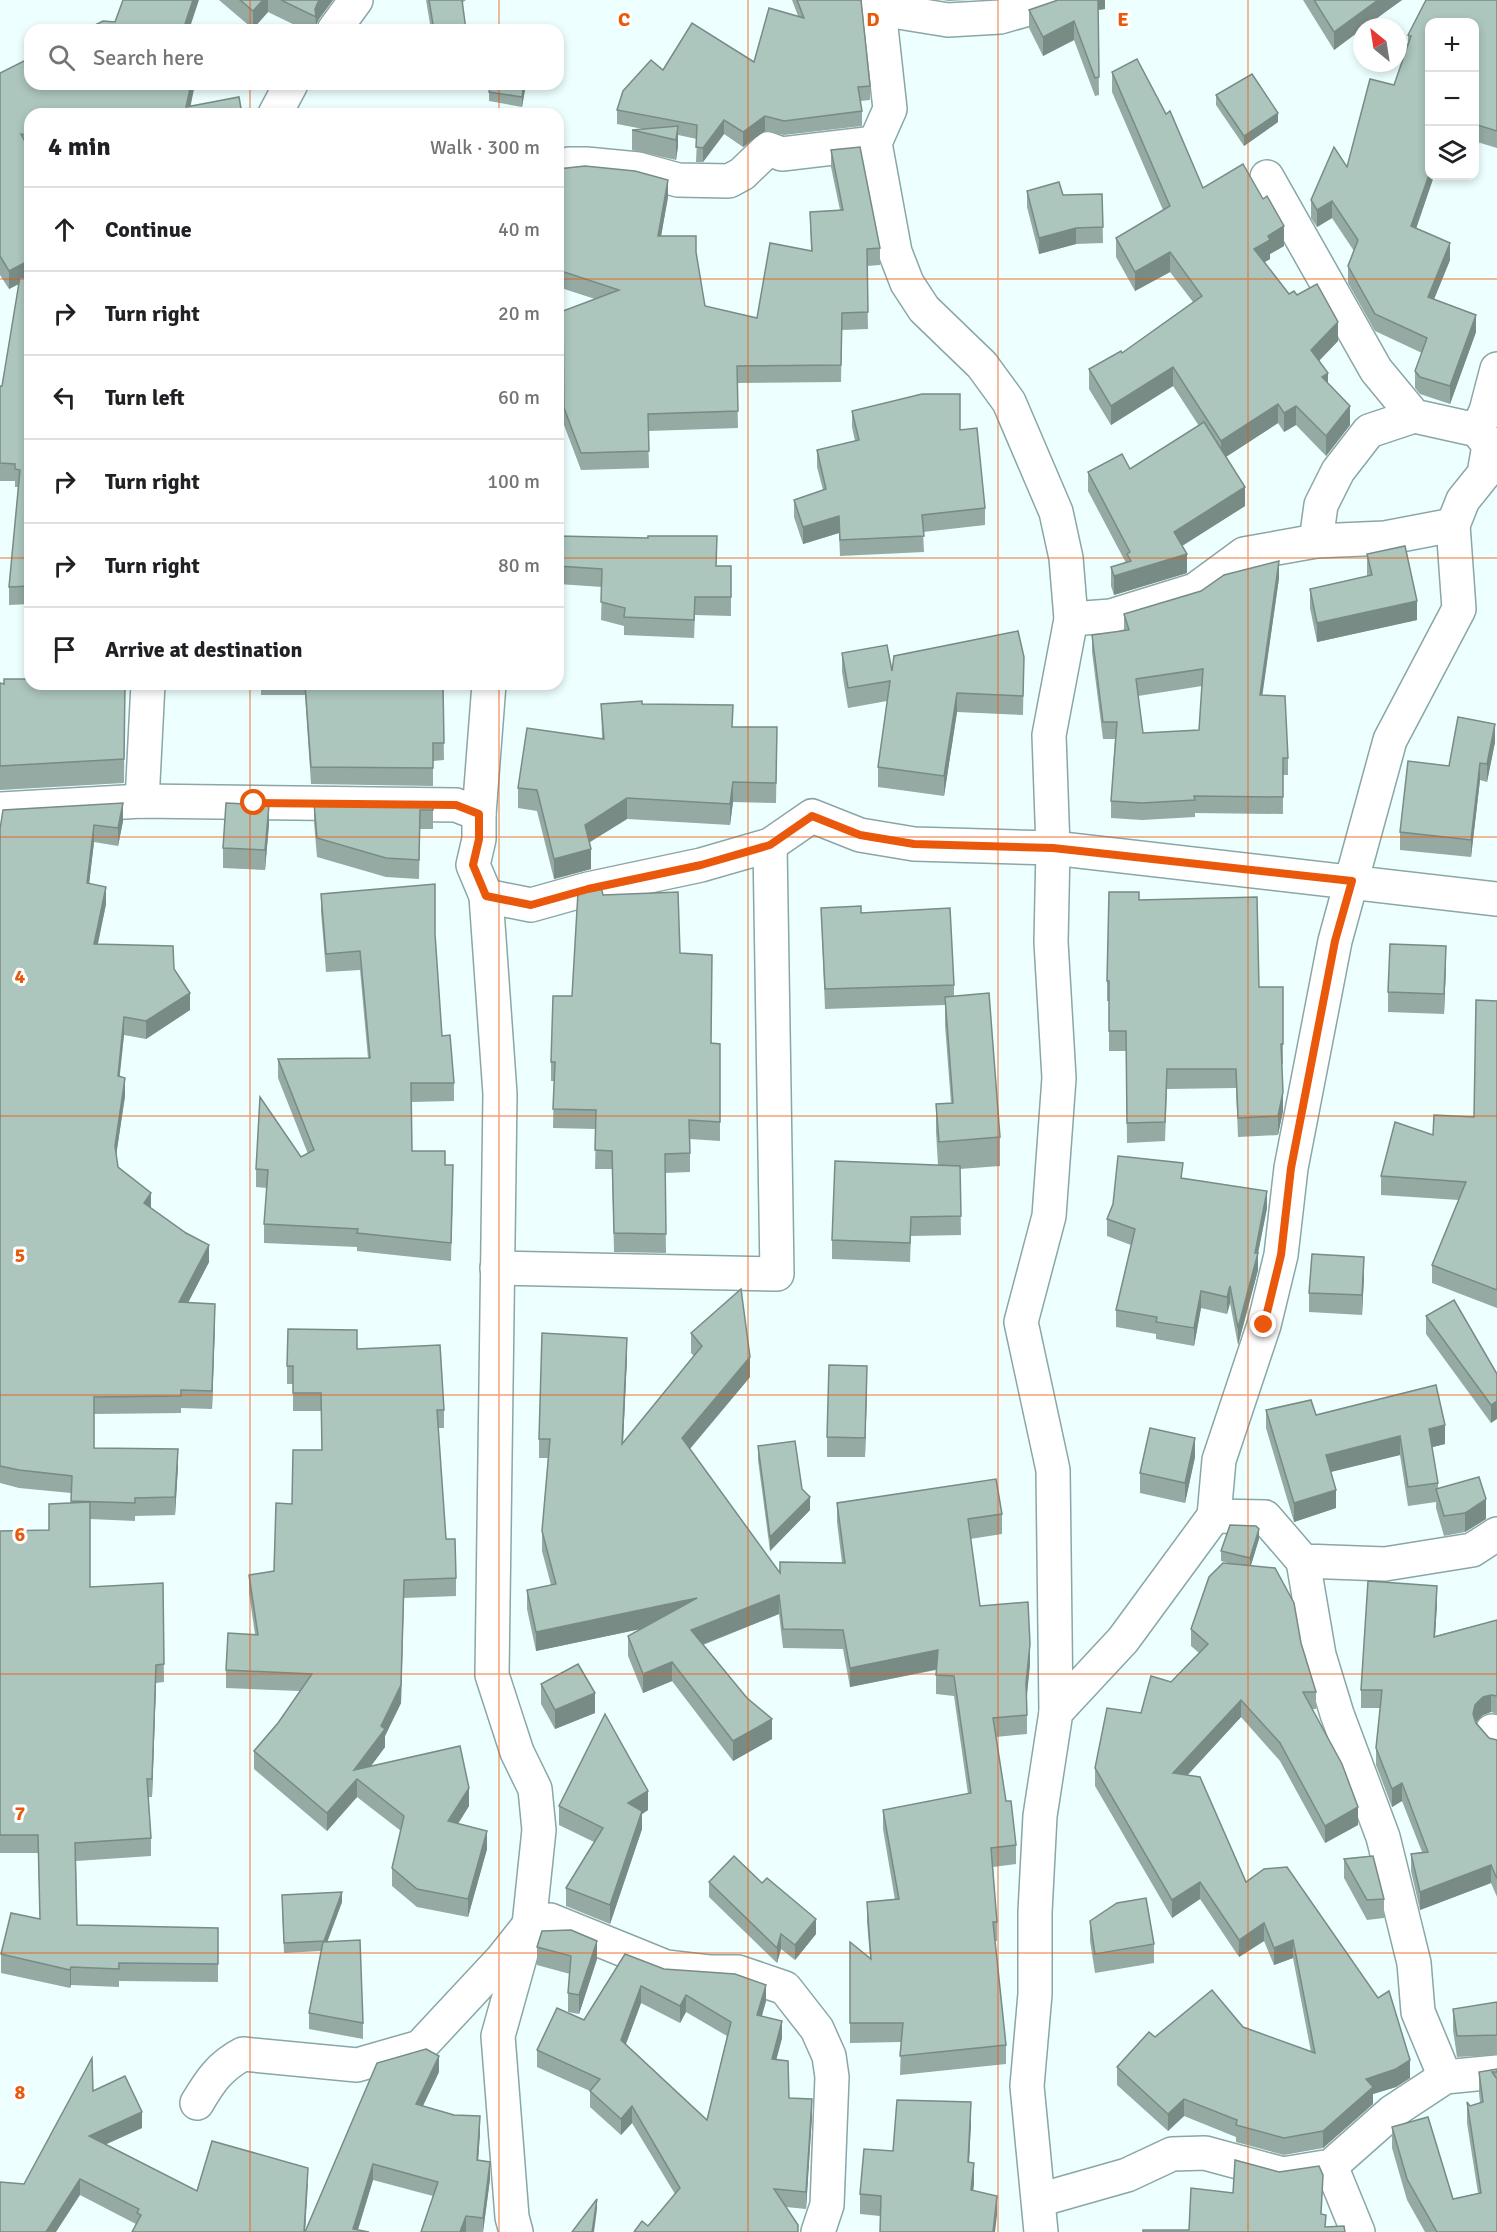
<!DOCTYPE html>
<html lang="en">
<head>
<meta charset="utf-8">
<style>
	:root { --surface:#fff; --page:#f2f2f2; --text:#202124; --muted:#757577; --line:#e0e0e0 }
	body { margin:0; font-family:Signika,sans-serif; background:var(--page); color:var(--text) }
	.controls { position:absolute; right:18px; top:18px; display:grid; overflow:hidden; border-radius:12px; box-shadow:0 3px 9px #0003 }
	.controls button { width:54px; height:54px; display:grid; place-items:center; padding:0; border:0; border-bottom:2px solid var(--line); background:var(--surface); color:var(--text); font:30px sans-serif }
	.compass { position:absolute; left:1353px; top:18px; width:54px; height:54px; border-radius:50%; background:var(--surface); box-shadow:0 3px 9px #0003; rotate:330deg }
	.stop { position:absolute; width:18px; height:18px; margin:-14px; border:4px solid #ea580c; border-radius:50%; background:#fff }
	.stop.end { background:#ea580c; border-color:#fff; box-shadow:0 2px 6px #0008 }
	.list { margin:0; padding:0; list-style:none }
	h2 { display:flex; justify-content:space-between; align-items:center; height:78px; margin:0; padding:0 24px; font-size:26px }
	h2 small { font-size:20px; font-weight:400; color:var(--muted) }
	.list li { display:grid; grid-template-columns:39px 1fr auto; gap:18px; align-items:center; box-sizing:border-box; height:84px; padding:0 24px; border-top:2px solid var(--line) }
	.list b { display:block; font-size:22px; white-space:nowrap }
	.list em { font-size:20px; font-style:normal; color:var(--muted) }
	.icon { flex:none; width:33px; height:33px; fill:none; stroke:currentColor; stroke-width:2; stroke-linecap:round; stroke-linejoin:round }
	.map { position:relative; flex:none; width:1497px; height:2232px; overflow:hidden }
	.search { position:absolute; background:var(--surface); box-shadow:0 3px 9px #0003; left:24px; top:24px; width:540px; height:66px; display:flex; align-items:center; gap:15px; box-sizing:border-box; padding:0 21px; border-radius:18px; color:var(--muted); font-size:22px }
	.panel { position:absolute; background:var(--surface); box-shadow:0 3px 9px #0003; left:24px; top:108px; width:540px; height:582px; border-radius:18px }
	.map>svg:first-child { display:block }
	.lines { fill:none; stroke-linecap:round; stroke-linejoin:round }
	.street-casing { stroke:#8aa6a6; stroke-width:36 }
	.street { stroke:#fff; stroke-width:33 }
	.wall { fill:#94aaa3; fill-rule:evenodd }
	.shaded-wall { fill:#788b84 }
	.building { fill:#acc6bd; stroke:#788b84; stroke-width:1.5; fill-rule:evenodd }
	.route { stroke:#ea580c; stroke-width:8 }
	.grid { fill:none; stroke:#e8590c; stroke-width:1.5; stroke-opacity:0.55 }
	.grid-label { font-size:20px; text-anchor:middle; font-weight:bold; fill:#e8590c; stroke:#fff; stroke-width:6; stroke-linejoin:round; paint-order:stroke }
</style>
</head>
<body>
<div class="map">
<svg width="1497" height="2232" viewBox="0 0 1497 2232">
	<rect width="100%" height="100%" fill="#edffff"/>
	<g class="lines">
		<defs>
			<g id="street">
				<path d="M 878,0 L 890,109 L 875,143 L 895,252 L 907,283 L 924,309 L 982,365 L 1009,402 L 1056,512 L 1066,558 L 1071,619 L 1049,735 L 1053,848 L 1051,942 L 1059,1078 L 1049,1216 L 1021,1322 L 1053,1470 L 1056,1712"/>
				<path d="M 880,9 L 948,20 L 1000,17 L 1060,0"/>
				<path d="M 334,30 L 356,0"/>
				<path d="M 275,114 L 291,84"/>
				<path d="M 558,168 L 569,164 L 586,164 L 638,169 L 678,180 L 729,181 L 742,174 L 768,149 L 782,154 L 875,143"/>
				<path d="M 1267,177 L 1376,370 L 1414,416 L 1477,430"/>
				<path d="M 1316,541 L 1321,505 L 1338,471 L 1369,431 L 1414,416"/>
				<path d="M 1071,619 L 1111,616 L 1195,590 L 1244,554 L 1316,541 L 1385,538 L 1453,525"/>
				<path d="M 142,801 L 148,684"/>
				<path d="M 0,809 L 142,801 L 456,805 L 479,814 L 479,839 L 473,865 L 486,896 L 531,905 L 588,889 L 701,865 L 770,845 L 812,816 L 860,835 L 914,844 L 1053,848 L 1497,899"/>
				<path d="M 479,814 L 489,684"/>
				<path d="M 486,896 L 500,1094 L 492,1675 L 517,1752 L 535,1789 L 539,1830 L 529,1925 L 498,2036 L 512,2217 L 516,2232"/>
				<path d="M 497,1268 L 777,1274 L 770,845"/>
				<path d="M 1214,1516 L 1265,1517 L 1303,1561 L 1385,1564 L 1472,1550 L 1497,1534"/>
				<path d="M 1303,1561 L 1319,1655 L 1337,1714 L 1383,1837 L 1414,1963 L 1418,2012 L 1445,2077"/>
				<path d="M 1492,1731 L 1497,1739"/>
				<path d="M 197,2103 C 210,2081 220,2066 243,2054 L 357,2065 L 420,2047 L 502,1959 L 529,1925 L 550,1920 L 666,1967 L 709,1972 L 738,1972 L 785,1988 L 817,2029 L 829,2056 L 832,2077 L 827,2205 L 818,2232"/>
				<path d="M 1331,2166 L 1358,2232"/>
				<path d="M 1039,2200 L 1127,2175 L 1172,2154 L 1205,2153 L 1283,2174 L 1331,2166 L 1392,2112 L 1445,2077 L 1497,2072"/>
				<path d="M 1041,2232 L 1027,2086 L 1035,1994 L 1035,1912 L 1040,1816 L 1056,1712 L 1123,1640 L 1214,1516 L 1219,1460 L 1264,1325 L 1281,1255 L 1291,1168 L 1335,941 L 1390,740 L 1459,609 L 1453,525 L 1463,500 L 1484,474 L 1489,445 L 1477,430 L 1486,411 L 1497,369"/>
			</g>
		</defs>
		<use href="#street" class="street-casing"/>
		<use href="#street" class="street"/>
	</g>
	<g class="wall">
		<path d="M 219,0 L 333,0 L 319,19 L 316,25 L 316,30 L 305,30 L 268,12 L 253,29 Z"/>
		<path d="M 426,0 L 466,0 L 462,3 L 466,30 L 431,30 Z"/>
		<path d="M 792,0 L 861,0 L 870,86 L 870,100 L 860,101 L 862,111 L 862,126 L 784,135 L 765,131 L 743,147 L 724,134 L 703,162 L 696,162 L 697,139 L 678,135 L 678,146 L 676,160 L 632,150 L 632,130 L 643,129 L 617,124 L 617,110 L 663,70 L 754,62 L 798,16 Z"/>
		<path d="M 942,0 L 969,0 L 949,1 Z"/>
		<path d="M 1105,0 L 1105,9 L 1098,10 L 1099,95 L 1095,96 L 1074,40 L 1043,56 L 1029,28 L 1029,10 Z"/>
		<path d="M 1303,0 L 1402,0 L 1362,27 L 1362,29 L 1334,50 Z"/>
		<path d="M 1497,0 L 1497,148 L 1474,141 L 1474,22 L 1430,176 L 1434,176 L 1416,229 L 1450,260 L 1434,299 L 1476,332 L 1450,404 L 1420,394 L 1415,388 L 1415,371 L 1422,353 L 1375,331 L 1348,283 L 1348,266 L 1354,251 L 1332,218 L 1317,227 L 1311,218 L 1311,200 L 1347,167 L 1394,85 L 1408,43 L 1408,35 Z"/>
		<path d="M 1112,72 L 1203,188 L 1284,246 L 1270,254 L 1270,259 L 1265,262 L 1289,294 L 1297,295 L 1338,341 L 1319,361 L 1328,383 L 1350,425 L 1326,456 L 1296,425 L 1284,432 L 1278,423 L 1226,457 L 1245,506 L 1182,546 L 1187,573 L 1114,595 L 1111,586 L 1111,567 L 1126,563 L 1088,491 L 1088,472 L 1130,469 L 1199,426 L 1173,386 L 1111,425 L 1089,389 L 1089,369 L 1122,353 L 1193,302 L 1170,272 L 1135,291 L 1116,257 L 1116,238 L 1163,210 L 1112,92 Z"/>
		<path d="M 0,73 L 190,106 L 242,114 L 30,114 L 30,278 L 29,279 L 30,279 L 30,604 L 9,605 L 9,587 L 19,487 L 15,487 L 15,481 L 0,481 L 0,386 L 2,386 L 19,284 L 9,289 L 0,275 Z"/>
		<path d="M 526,84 L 522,107 L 489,101 L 489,92 Z"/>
		<path d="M 1216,95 L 1278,122 L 1244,146 L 1216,105 Z"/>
		<path d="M 831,150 L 880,248 L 880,265 L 867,266 L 868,329 L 842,330 L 841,382 L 737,383 L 738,428 L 648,431 L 649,468 L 581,470 L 564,425 L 563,311 L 595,299 L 558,287 L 558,169 L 668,197 L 661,236 L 696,252 L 705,306 L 757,318 L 811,251 L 810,212 L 840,210 L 831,167 Z"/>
		<path d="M 1027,191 L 1063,195 L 1102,194 L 1103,243 L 1076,244 L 1039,254 L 1027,207 Z"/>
		<path d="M 852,411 L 960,430 L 985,508 L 985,525 L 923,532 L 924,552 L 840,556 L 839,533 L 803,544 L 794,517 L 794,500 L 823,490 L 817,467 L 817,450 L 855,441 L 852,427 Z"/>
		<path d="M 558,536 L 717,566 L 731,584 L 731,616 L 695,615 L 694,638 L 624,635 L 624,626 L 601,620 L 602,587 L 558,584 Z"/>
		<path d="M 1367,554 L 1417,620 L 1317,642 L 1310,608 L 1310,589 L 1367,576 Z"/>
		<path d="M 1279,578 L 1262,695 L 1288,758 L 1288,775 L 1283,775 L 1283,814 L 1195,813 L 1195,817 L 1142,820 L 1111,818 L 1111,801 L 1115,739 L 1103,739 L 1092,652 L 1092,635 L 1124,631 L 1124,614 ZM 1202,686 L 1199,730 L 1143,733 L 1138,696 Z"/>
		<path d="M 842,653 L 892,671 L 1024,657 L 1023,715 L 957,712 L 944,796 L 878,787 L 878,767 L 887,701 L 848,708 L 842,672 Z"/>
		<path d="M 0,683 L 125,684 L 124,783 L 0,790 Z"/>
		<path d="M 261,684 L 439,684 L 439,686 L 443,686 L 444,760 L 433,761 L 433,786 L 311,784 L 305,695 L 261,695 Z"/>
		<path d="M 601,704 L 642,704 L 733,727 L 777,748 L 776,803 L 733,802 L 730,825 L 627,819 L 590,842 L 591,869 L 554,879 L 537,811 L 518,808 L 518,788 L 602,739 Z"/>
		<path d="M 1495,742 L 1487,782 L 1480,780 L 1471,857 L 1400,850 L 1400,832 L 1449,766 Z"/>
		<path d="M 314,803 L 433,804 L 433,829 L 420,829 L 419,879 L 386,877 L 317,857 L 314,822 Z"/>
		<path d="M 123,821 L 118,846 L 94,842 L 89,884 L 106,904 L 98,944 L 174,969 L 190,1010 L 146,1039 L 124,1035 L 119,1076 L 125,1096 L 116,1155 L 118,1167 L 151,1208 L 209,1262 L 188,1303 L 215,1321 L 212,1409 L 181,1408 L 181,1413 L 94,1414 L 94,1448 L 178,1466 L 175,1515 L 135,1516 L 135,1521 L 90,1519 L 90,1587 L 163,1583 L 164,1682 L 156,1683 L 152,1797 L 148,1797 L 151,1838 L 151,1856 L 76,1861 L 77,1925 L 218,1928 L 218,1982 L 119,1981 L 119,1987 L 71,1985 L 70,1988 L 1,1973 L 1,1954 L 40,1919 L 38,1853 L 0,1853 L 0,1531 L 49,1530 L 71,1503 L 71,1493 L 19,1488 L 0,1483 L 0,829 Z"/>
		<path d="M 269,824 L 265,870 L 223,868 L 223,848 Z"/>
		<path d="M 321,894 L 435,934 L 442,1036 L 454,1083 L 454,1101 L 411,1102 L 412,1151 L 445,1165 L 453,1184 L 451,1261 L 357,1251 L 357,1247 L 264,1243 L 264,1224 L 267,1188 L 256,1187 L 256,1169 L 301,1157 L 308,1154 L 278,1078 L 278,1059 L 368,1058 L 360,970 L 326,972 L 321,912 Z"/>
		<path d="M 603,895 L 680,953 L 712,1043 L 720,1044 L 720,1141 L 690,1139 L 690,1172 L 665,1173 L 666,1253 L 614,1252 L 612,1169 L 595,1169 L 596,1129 L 553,1128 L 554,1081 L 551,1081 L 551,1062 L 572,996 Z"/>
		<path d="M 1139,900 L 1259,987 L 1283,987 L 1283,1064 L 1282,1064 L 1283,1111 L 1278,1135 L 1238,1137 L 1236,1088 L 1167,1089 L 1165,1141 L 1127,1143 L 1126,1051 L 1109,1051 L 1109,1001 L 1107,1001 L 1107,981 Z"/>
		<path d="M 821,908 L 861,913 L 954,985 L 954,996 L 1000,1137 L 1000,1166 L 960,1169 L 961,1235 L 911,1236 L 910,1262 L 832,1259 L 832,1240 L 938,1165 L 936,1132 L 936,1104 L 951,1103 L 945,1025 L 945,1005 L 825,1009 Z"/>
		<path d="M 1446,965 L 1444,1014 L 1388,1012 L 1388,992 Z"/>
		<path d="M 1497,1001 L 1497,1308 L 1432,1283 L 1432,1265 L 1459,1200 L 1381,1195 L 1381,1176 L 1433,1135 L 1474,1117 Z"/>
		<path d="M 1183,1178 L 1267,1208 L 1258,1253 L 1258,1270 L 1238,1345 L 1230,1303 L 1227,1314 L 1201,1308 L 1194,1346 L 1156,1339 L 1156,1334 L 1116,1327 L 1116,1310 L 1131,1245 L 1107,1236 L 1107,1219 Z"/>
		<path d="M 1364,1276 L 1362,1315 L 1309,1312 L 1309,1293 Z"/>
		<path d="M 1426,1316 L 1497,1374 L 1491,1423 L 1426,1334 Z"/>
		<path d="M 691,1333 L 750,1377 L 690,1449 L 780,1573 L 842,1563 L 837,1522 L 837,1503 L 1002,1514 L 1002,1534 L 970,1539 L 980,1606 L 1030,1664 L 1027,1696 L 1027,1734 L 996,1737 L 1006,1801 L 1016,1845 L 1016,1864 L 993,1867 L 997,1922 L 997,1941 L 995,1941 L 1006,2045 L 1006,2064 L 900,2075 L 901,2042 L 850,2043 L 850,1942 L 870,1958 L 867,1922 L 867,1902 L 895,1900 L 883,1829 L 883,1810 L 968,1794 L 954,1696 L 936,1694 L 936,1670 L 850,1687 L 843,1649 L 783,1648 L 779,1614 L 703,1645 L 772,1739 L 733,1761 L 672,1681 L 643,1693 L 628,1656 L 628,1636 L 641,1629 L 536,1651 L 527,1609 L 527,1590 L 551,1585 L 542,1551 L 542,1531 L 548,1458 L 539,1458 L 539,1439 L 627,1357 L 623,1443 L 694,1356 L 691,1353 Z"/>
		<path d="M 357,1349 L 444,1410 L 444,1428 L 438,1428 L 446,1539 L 456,1578 L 456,1596 L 404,1598 L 401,1703 L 385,1736 L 385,1747 L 370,1767 L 469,1806 L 458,1824 L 487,1849 L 468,1917 L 417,1907 L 392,1886 L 392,1868 L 401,1831 L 357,1797 L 327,1831 L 254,1769 L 254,1751 L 278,1723 L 300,1691 L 226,1688 L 226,1670 L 255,1634 L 249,1593 L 249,1575 L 274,1571 L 292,1504 L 322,1450 L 321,1411 L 293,1411 L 293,1384 L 287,1384 L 287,1366 Z"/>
		<path d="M 867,1385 L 865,1457 L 827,1457 L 827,1437 Z"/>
		<path d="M 1266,1410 L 1316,1415 L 1445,1444 L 1432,1447 L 1438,1483 L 1438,1488 L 1486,1519 L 1465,1532 L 1444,1536 L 1436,1508 L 1436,1502 L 1408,1506 L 1400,1455 L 1331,1472 L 1336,1508 L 1294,1522 L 1266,1428 Z"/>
		<path d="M 758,1446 L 810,1510 L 770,1551 L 758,1460 Z"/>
		<path d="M 1195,1457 L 1185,1503 L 1140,1493 L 1140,1473 Z"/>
		<path d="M 1259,1539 L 1251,1565 L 1301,1643 L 1316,1692 L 1316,1709 L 1312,1709 L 1358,1825 L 1325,1843 L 1280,1761 L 1241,1717 L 1187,1775 L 1246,1882 L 1410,2078 L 1396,2087 L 1373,2094 L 1373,2104 L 1323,2148 L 1284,2155 L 1236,2142 L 1236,2137 L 1184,2116 L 1168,2131 L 1117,2085 L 1117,2067 L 1155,2037 L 1243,2027 L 1311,2052 L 1293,1958 L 1274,1965 L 1264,1941 L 1239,1957 L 1200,1899 L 1172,1918 L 1095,1786 L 1095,1768 L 1141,1713 L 1199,1653 L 1191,1646 L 1191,1629 L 1232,1564 L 1221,1561 L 1221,1551 Z"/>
		<path d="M 1437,1603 L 1435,1636 L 1497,1620 L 1497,1714 L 1491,1712 L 1483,1715 L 1476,1722 L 1489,1738 L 1497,1740 L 1497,1897 L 1491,1883 L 1420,1910 L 1411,1871 L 1411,1854 L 1422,1852 L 1402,1801 L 1392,1807 L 1376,1765 L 1376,1748 L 1380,1708 L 1361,1708 L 1361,1690 Z"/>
		<path d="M 541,1684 L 595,1713 L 555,1729 L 541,1704 Z"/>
		<path d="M 559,1806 L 648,1810 L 642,1814 L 642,1829 L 610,1924 L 566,1906 L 566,1888 L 594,1842 L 559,1825 Z"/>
		<path d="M 1344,1859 L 1384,1899 L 1384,1918 L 1367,1920 L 1344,1878 Z"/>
		<path d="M 709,1882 L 762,1883 L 816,1934 L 795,1960 L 781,1949 L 777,1963 L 709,1897 Z"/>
		<path d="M 342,1902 L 327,1941 L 363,2023 L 363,2039 L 309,2029 L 309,2013 L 321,1951 L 284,1953 L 282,1905 Z"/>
		<path d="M 1090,1921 L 1154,1944 L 1154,1963 L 1095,1973 L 1090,1941 Z"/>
		<path d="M 537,1947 L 597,1959 L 579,2014 L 568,2012 L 568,1993 L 570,1974 L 537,1965 Z"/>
		<path d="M 664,1969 L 766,2001 L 762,2016 L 782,2038 L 776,2060 L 789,2098 L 812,2116 L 806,2209 L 786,2207 L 648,2226 L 675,2194 L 632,2123 L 621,2135 L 590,2107 L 590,2091 L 537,2067 L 537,2050 ZM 641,2003 L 680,2023 L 686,2012 L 727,2036 L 707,2120 L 626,2044 Z"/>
		<path d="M 1497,2002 L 1497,2055 L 1457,2057 L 1453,2030 L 1453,2009 Z"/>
		<path d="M 1497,2069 L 1497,2232 L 1425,2232 L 1407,2200 L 1392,2148 L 1392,2127 L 1453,2199 L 1478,2193 L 1467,2123 L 1467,2102 L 1470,2106 L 1480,2103 L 1479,2093 L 1479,2072 Z"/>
		<path d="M 439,2072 L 423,2106 L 480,2132 L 478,2161 L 490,2179 L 483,2232 L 421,2232 L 433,2196 L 373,2180 L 358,2230 L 305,2232 Z"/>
		<path d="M 93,2091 L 142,2128 L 106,2144 L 197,2191 L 308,2184 L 305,2232 L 136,2224 L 80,2195 L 24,2184 Z"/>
		<path d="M 971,2122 L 969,2163 L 974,2183 L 973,2190 L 997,2215 L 880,2216 L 860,2214 L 860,2194 L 893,2151 Z"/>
	</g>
	<g class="shaded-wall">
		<path d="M 193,0 L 199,0 L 189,30 L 183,30 Z"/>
		<path d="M 263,0 L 268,0 L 268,12 L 253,29 L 253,11 Z"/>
		<path d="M 319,0 L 333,0 L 319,19 L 316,25 L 315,9 Z"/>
		<path d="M 1097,0 L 1105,0 L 1105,9 L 1097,10 Z"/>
		<path d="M 1378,0 L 1402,0 L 1365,27 L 1362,27 L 1362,29 L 1334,50 L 1334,32 Z"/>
		<path d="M 1074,21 L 1074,40 L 1043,56 L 1043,37 Z"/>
		<path d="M 191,84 L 195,84 L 189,114 L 186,107 Z"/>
		<path d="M 524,84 L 526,84 L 522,107 L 522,97 Z"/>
		<path d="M 1278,113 L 1278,122 L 1244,146 L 1244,136 Z"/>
		<path d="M 765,116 L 765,131 L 743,147 L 743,132 Z"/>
		<path d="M 724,120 L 724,134 L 703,162 L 703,148 Z"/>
		<path d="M 678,126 L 678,146 L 676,160 L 676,140 Z"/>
		<path d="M 1430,172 L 1430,176 L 1434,176 L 1411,243 L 1411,226 Z"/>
		<path d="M 668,180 L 668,197 L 658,253 L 658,236 Z"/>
		<path d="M 1332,201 L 1332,218 L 1317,227 L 1317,210 Z"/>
		<path d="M 1284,226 L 1284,246 L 1270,254 L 1270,259 L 1254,268 L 1254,249 L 1268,236 Z"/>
		<path d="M 1076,228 L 1076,244 L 1039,254 L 1039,238 Z"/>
		<path d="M 1450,243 L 1450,260 L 1428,314 L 1428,297 Z"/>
		<path d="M 1170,252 L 1170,272 L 1135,291 L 1135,272 Z"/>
		<path d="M 30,260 L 30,278 L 9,289 L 9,271 Z"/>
		<path d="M 1476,315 L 1476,332 L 1450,404 L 1450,386 Z"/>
		<path d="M 1338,322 L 1338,341 L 1311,369 L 1311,350 Z"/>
		<path d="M 1173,367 L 1173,386 L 1111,425 L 1111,406 Z"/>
		<path d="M 1328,373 L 1328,392 L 1322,377 Z"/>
		<path d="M 1278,404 L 1278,423 L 1221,460 L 1221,441 Z"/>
		<path d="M 1296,406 L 1296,425 L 1284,432 L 1284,413 Z"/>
		<path d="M 1350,406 L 1350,425 L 1326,456 L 1326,436 Z"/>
		<path d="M 1245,487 L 1245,506 L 1174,551 L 1174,532 Z"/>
		<path d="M 839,516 L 839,533 L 803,544 L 803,527 Z"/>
		<path d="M 1187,554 L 1187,573 L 1114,595 L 1114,576 Z"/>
		<path d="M 1279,561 L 1279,578 L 1260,712 L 1260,695 Z"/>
		<path d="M 1417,601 L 1417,620 L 1317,642 L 1317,623 Z"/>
		<path d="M 957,693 L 957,712 L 944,796 L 944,776 Z"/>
		<path d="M 1495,724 L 1495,742 L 1487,782 L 1487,764 Z"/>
		<path d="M 1480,763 L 1480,780 L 1471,857 L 1471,840 Z"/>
		<path d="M 733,782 L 733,802 L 730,825 L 730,804 Z"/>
		<path d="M 627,798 L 627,819 L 585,845 L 585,825 Z"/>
		<path d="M 123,803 L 123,821 L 118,846 L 118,828 Z"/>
		<path d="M 269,805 L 269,824 L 265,870 L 265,850 Z"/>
		<path d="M 94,825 L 94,842 L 87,901 L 87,883 Z"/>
		<path d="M 591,849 L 591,869 L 554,879 L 554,859 Z"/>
		<path d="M 106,887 L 106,904 L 94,961 L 94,944 Z"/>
		<path d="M 1446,946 L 1446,965 L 1444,1014 L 1444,994 Z"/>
		<path d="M 190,993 L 190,1010 L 146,1039 L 146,1021 Z"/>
		<path d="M 124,1017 L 124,1035 L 118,1093 L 118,1076 Z"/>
		<path d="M 125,1078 L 125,1096 L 115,1163 L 115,1146 Z"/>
		<path d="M 1283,1092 L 1283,1111 L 1278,1135 L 1278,1116 Z"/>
		<path d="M 1267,1191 L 1267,1208 L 1258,1253 L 1258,1270 L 1238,1345 L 1238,1328 L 1255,1253 Z"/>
		<path d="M 151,1193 L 151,1210 L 144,1203 Z"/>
		<path d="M 209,1245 L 209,1262 L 179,1320 L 179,1302 Z"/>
		<path d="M 1364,1257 L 1364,1276 L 1362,1315 L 1362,1295 Z"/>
		<path d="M 1230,1286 L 1230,1303 L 1227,1314 L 1227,1297 Z"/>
		<path d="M 1201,1291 L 1201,1308 L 1194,1346 L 1194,1328 Z"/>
		<path d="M 215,1304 L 215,1321 L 212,1409 L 212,1391 Z"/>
		<path d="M 627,1338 L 627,1357 L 622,1464 L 622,1444 Z"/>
		<path d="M 750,1357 L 750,1377 L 682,1458 L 682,1438 Z"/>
		<path d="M 867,1366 L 867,1385 L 865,1457 L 865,1438 Z"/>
		<path d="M 1497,1401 L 1497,1419 L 1491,1423 L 1491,1405 Z"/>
		<path d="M 1445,1425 L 1445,1444 L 1429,1448 L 1429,1429 Z"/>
		<path d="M 1400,1436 L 1400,1455 L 1326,1473 L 1326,1455 Z"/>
		<path d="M 1195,1438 L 1195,1457 L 1185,1503 L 1185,1483 Z"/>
		<path d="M 178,1449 L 178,1466 L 175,1515 L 175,1497 Z"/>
		<path d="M 1336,1490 L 1336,1508 L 1294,1522 L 1294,1503 Z"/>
		<path d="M 810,1497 L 810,1510 L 770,1551 L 770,1537 Z"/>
		<path d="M 1486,1499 L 1486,1519 L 1465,1532 L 1465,1513 Z"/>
		<path d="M 1259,1529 L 1259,1539 L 1250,1568 L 1250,1558 Z"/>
		<path d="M 404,1580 L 401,1703 L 385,1736 L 385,1747 L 360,1781 L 357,1779 L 357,1797 L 327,1831 L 327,1813 L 381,1726 Z"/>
		<path d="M 1437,1586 L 1437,1603 L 1434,1654 L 1434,1637 Z"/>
		<path d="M 779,1595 L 779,1614 L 691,1649 L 691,1630 Z"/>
		<path d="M 697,1598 L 697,1617 L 536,1651 L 536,1632 Z"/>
		<path d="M 1030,1644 L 1030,1664 L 1026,1702 L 1026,1683 Z"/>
		<path d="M 938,1650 L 938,1669 L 850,1687 L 850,1668 Z"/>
		<path d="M 672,1662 L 672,1681 L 643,1693 L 643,1674 Z"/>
		<path d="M 156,1665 L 156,1683 L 152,1797 L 152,1779 Z"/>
		<path d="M 595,1693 L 595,1713 L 555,1729 L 555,1710 Z"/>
		<path d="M 1491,1695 L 1491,1712 L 1483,1715 L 1475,1723 L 1473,1714 L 1475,1705 L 1483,1697 Z"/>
		<path d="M 1241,1700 L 1241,1717 L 1173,1791 L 1173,1773 Z"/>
		<path d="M 772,1719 L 772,1739 L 733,1761 L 733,1741 Z"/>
		<path d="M 1402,1783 L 1402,1801 L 1392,1807 L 1392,1789 Z"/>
		<path d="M 469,1788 L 469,1806 L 448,1839 L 448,1821 Z"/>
		<path d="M 648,1791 L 648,1810 L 642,1814 L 642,1829 L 610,1924 L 610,1905 L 628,1803 Z"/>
		<path d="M 1358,1807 L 1358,1825 L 1325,1843 L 1325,1826 Z"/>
		<path d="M 487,1831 L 487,1849 L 468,1917 L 468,1899 Z"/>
		<path d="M 1491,1865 L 1491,1883 L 1420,1910 L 1420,1892 Z"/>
		<path d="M 1200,1882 L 1200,1899 L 1172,1918 L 1172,1900 Z"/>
		<path d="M 342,1892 L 342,1902 L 324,1951 L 324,1941 Z"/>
		<path d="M 816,1919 L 816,1934 L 795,1960 L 795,1945 Z"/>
		<path d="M 1264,1923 L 1264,1941 L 1239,1957 L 1239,1940 Z"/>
		<path d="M 781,1934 L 781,1949 L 777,1963 L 777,1948 Z"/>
		<path d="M 1293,1940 L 1293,1958 L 1274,1965 L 1274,1948 Z"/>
		<path d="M 597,1941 L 597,1959 L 579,2014 L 579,1995 Z"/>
		<path d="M 71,1967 L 71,1985 L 70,1988 L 70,1970 Z"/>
		<path d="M 766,1985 L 766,2001 L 757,2031 L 757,2015 Z"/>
		<path d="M 641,1986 L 641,2003 L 621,2057 L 621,2040 Z"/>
		<path d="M 686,1995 L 686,2012 L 680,2023 L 680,2006 Z"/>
		<path d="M 782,2021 L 782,2038 L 772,2076 L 772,2059 Z"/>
		<path d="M 439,2056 L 439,2072 L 416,2120 L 416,2104 Z"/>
		<path d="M 1410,2060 L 1410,2078 L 1396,2087 L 1373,2094 L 1373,2104 L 1323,2148 L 1323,2131 L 1366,2079 Z"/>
		<path d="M 812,2099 L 812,2116 L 806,2209 L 806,2192 Z"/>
		<path d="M 1184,2099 L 1184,2116 L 1168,2131 L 1168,2114 Z"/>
		<path d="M 971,2102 L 971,2122 L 968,2182 L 968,2162 Z"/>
		<path d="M 632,2106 L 632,2123 L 621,2135 L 621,2119 Z"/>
		<path d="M 142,2112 L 142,2128 L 89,2152 L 89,2136 Z"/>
		<path d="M 480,2116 L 480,2132 L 477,2177 L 477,2160 Z"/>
		<path d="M 490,2162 L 490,2179 L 483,2232 L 483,2218 Z"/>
		<path d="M 974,2163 L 974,2183 L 971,2210 L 971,2190 Z"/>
		<path d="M 373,2164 L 373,2180 L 357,2232 L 353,2229 Z"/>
		<path d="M 308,2168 L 305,2232 L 304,2232 Z"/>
		<path d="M 80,2179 L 80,2195 L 56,2232 L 46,2232 Z"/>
		<path d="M 997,2196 L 997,2215 L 995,2232 L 993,2232 Z"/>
		<path d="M 597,2199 L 597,2209 L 594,2232 L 592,2232 Z"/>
		<path d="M 466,2216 L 466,2232 L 460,2232 Z"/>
	</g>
	<g class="building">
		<path d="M 123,0 L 193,0 L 183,30 L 85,30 L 103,21 L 115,22 Z"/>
		<path d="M 240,0 L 263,0 L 253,11 Z"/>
		<path d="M 281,0 L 319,0 L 315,9 L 316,17 Z"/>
		<path d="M 429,0 L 462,0 L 466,30 L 434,30 Z"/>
		<path d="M 797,0 L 861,0 L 870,86 L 858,87 L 862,111 L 784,121 L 765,116 L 743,132 L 724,120 L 703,148 L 696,147 L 697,125 L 617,110 L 623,91 L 651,60 L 663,70 L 692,23 L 754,62 L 769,8 L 804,18 Z"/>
		<path d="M 1058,0 L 1098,0 L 1099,77 L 1095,78 L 1074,21 L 1043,37 L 1029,10 Z"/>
		<path d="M 1314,0 L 1378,0 L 1334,32 Z"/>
		<path d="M 1426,0 L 1497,0 L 1497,131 L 1474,124 L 1474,22 L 1430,22 L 1430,172 L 1411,226 L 1450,243 L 1428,297 L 1476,315 L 1450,386 L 1420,377 L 1415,371 L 1427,338 L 1375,314 L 1348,266 L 1358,240 L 1332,201 L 1317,210 L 1311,200 L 1334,147 L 1347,167 L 1370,79 L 1394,85 L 1411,36 L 1408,35 Z"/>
		<path d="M 30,58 L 30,84 L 191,84 L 186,107 L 239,97 L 242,114 L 30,114 L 30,136 L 21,134 L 30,151 L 30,260 L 9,271 L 0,256 L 0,73 Z"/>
		<path d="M 1137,59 L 1166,114 L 1170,111 L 1203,188 L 1243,164 L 1263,199 L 1267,196 L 1284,226 L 1268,236 L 1270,240 L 1254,249 L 1289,294 L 1294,291 L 1297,295 L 1317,284 L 1338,322 L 1311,350 L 1328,373 L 1322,377 L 1350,406 L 1326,436 L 1296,406 L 1284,413 L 1278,404 L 1221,441 L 1173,367 L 1111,406 L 1089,369 L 1121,351 L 1122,353 L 1202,296 L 1170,252 L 1135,272 L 1116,238 L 1170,206 L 1112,72 Z"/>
		<path d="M 1252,74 L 1278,113 L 1244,136 L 1216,95 Z"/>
		<path d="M 491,84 L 524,84 L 522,97 L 489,92 Z"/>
		<path d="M 678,126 L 676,140 L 632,130 Z"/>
		<path d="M 860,147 L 880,248 L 867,249 L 868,312 L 842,313 L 841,365 L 737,366 L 738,411 L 648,414 L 649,451 L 581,453 L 564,408 L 563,311 L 619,290 L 558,270 L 558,169 L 585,166 L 635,171 L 668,180 L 658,236 L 696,236 L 696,252 L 705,306 L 757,318 L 770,243 L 812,251 L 810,212 L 843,210 L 831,150 Z"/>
		<path d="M 1059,182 L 1063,195 L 1102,194 L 1103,227 L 1076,228 L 1039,238 L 1027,191 Z"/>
		<path d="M 20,277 L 30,279 L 30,586 L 9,587 L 20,470 L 15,469 L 15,464 L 0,463 L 0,386 L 2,386 Z"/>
		<path d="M 922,394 L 960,394 L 960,430 L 977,428 L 985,508 L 922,515 L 924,536 L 840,540 L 839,516 L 803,527 L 794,500 L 826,489 L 817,450 L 859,440 L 852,411 Z"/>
		<path d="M 1204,422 L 1245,487 L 1174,532 L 1187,554 L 1114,576 L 1111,567 L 1131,561 L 1127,554 L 1130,552 L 1088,472 L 1122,454 L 1130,469 Z"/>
		<path d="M 558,536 L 648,538 L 648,536 L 717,536 L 716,566 L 731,566 L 731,597 L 695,597 L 694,620 L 624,617 L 625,608 L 601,602 L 602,569 L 558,566 Z"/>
		<path d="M 1405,546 L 1417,601 L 1317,623 L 1310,589 L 1372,575 L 1367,554 Z"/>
		<path d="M 1279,561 L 1260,695 L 1285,696 L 1288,758 L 1283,758 L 1283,797 L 1194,796 L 1195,800 L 1142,803 L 1111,801 L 1117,722 L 1103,722 L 1092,635 L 1129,630 L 1124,614 L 1201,591 L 1224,575 ZM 1203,669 L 1199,730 L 1143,733 L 1136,679 Z"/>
		<path d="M 1018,631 L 1024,657 L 1023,696 L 957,693 L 944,776 L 878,767 L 890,681 L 848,688 L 842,653 L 887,645 L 892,671 L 894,656 Z"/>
		<path d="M 4,679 L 30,679 L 30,684 L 125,684 L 124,759 L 0,766 L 0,683 L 4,684 Z"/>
		<path d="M 305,684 L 439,684 L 439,686 L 443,686 L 444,743 L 433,743 L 433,768 L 311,767 Z"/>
		<path d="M 642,701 L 642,704 L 733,705 L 732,727 L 777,727 L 776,783 L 733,782 L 730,804 L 627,798 L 585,825 L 591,849 L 554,859 L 537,790 L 518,788 L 527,728 L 604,739 L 601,704 Z"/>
		<path d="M 1458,717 L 1495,724 L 1487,764 L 1480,763 L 1471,840 L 1400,832 L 1408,761 L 1449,766 Z"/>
		<path d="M 123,803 L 118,828 L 94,825 L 87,883 L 106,887 L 94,944 L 173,946 L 174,969 L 190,993 L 146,1021 L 124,1017 L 118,1076 L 125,1078 L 115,1146 L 118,1167 L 151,1193 L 144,1203 L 186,1233 L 209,1245 L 179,1302 L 215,1304 L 212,1391 L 181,1390 L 181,1396 L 94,1397 L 94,1448 L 178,1449 L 175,1497 L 135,1498 L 135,1503 L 71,1501 L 72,1476 L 19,1470 L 0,1466 L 0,829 L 3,810 Z"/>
		<path d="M 226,803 L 269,805 L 265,850 L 223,848 Z"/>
		<path d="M 314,803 L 433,804 L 433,810 L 420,810 L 419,860 L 386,858 L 317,838 Z"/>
		<path d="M 435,884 L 435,934 L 442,1036 L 450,1035 L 454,1083 L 411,1083 L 412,1151 L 445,1151 L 445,1165 L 453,1165 L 451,1243 L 357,1233 L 358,1229 L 264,1224 L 268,1170 L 256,1169 L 260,1097 L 301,1157 L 314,1150 L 278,1059 L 370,1058 L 360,951 L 326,954 L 321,894 Z"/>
		<path d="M 601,887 L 603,895 L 678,892 L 680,953 L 712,955 L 711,1043 L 720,1044 L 720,1122 L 689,1120 L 690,1153 L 665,1154 L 666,1234 L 614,1233 L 612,1151 L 595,1150 L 596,1110 L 553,1109 L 555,1062 L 551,1062 L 553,996 L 572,996 L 578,892 Z"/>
		<path d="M 1109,892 L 1139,892 L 1139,900 L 1257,897 L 1259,987 L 1283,987 L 1283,1044 L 1281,1044 L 1283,1092 L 1278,1116 L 1238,1118 L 1236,1069 L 1167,1069 L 1165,1122 L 1127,1123 L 1126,1031 L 1109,1031 L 1109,981 L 1107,981 Z"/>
		<path d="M 861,906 L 861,913 L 950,908 L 954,985 L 825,989 L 821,908 Z"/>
		<path d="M 1390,944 L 1446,946 L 1444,994 L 1388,992 Z"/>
		<path d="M 989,993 L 1000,1137 L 939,1142 L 936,1104 L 953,1103 L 945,997 Z"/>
		<path d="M 1476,1000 L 1497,1001 L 1497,1290 L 1432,1265 L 1466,1182 L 1381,1176 L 1395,1122 L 1433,1135 L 1434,1115 L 1474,1117 Z"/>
		<path d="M 1118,1156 L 1183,1163 L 1181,1178 L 1267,1191 L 1255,1253 L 1258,1253 L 1238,1328 L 1230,1286 L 1227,1297 L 1201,1291 L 1194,1328 L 1156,1322 L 1157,1317 L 1116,1310 L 1135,1229 L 1107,1219 L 1113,1204 Z"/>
		<path d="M 835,1161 L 960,1166 L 961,1216 L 911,1217 L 910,1243 L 832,1240 Z"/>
		<path d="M 1312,1254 L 1364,1257 L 1362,1295 L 1309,1293 Z"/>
		<path d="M 741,1289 L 750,1357 L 682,1438 L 780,1573 L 780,1562 L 845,1563 L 837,1503 L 996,1479 L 1002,1514 L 968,1519 L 980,1606 L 1028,1602 L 1030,1644 L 1026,1683 L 1027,1715 L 993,1718 L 1006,1801 L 1011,1801 L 1016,1845 L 991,1848 L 997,1922 L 993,1922 L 1006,2045 L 900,2056 L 903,2023 L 850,2023 L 850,1942 L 871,1959 L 867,1902 L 899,1899 L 883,1810 L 971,1793 L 954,1676 L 936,1675 L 938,1650 L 850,1668 L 843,1630 L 783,1629 L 779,1595 L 691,1630 L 747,1698 L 772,1719 L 733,1741 L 672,1662 L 643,1674 L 628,1636 L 697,1598 L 536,1632 L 527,1590 L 556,1584 L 542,1531 L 550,1439 L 539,1439 L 542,1333 L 627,1338 L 622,1444 L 702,1346 L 691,1333 Z"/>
		<path d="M 1454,1300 L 1497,1374 L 1497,1401 L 1491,1405 L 1426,1316 Z"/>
		<path d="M 288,1329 L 357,1330 L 357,1349 L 440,1345 L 444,1410 L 437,1410 L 446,1539 L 455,1539 L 456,1578 L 404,1580 L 401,1685 L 381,1726 L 385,1729 L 354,1770 L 460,1746 L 469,1788 L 448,1821 L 487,1831 L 468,1899 L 417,1889 L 392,1868 L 404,1816 L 357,1779 L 327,1813 L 254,1751 L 278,1723 L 312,1674 L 226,1670 L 228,1633 L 258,1635 L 249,1575 L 274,1571 L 276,1503 L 292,1504 L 293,1450 L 322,1450 L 321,1393 L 293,1393 L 293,1366 L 287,1366 Z"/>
		<path d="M 829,1365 L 867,1366 L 865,1438 L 827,1437 Z"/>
		<path d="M 1436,1385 L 1445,1425 L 1429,1429 L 1438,1483 L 1408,1487 L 1400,1436 L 1326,1455 L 1336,1490 L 1294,1503 L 1266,1410 L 1311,1400 L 1316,1415 Z"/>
		<path d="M 1150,1428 L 1195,1438 L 1185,1483 L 1140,1473 Z"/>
		<path d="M 795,1441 L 802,1489 L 810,1497 L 770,1537 L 758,1446 Z"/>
		<path d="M 1479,1477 L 1486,1499 L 1465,1513 L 1444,1516 L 1436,1489 Z"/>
		<path d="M 90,1502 L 90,1587 L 163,1583 L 164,1664 L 156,1665 L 152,1779 L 147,1779 L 151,1838 L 75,1843 L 77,1925 L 218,1928 L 218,1964 L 119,1963 L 119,1969 L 71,1967 L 70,1970 L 1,1954 L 11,1913 L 40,1919 L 38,1835 L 0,1835 L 0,1531 L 49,1530 L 49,1504 Z"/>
		<path d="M 1230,1525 L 1256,1526 L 1259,1529 L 1250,1558 L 1221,1551 Z"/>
		<path d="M 1223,1563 L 1275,1568 L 1294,1603 L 1301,1643 L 1316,1692 L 1303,1692 L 1342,1764 L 1358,1807 L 1325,1826 L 1280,1743 L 1241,1700 L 1173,1773 L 1200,1777 L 1246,1882 L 1264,1869 L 1287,1867 L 1378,1998 L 1389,1991 L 1410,2060 L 1396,2069 L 1366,2079 L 1373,2087 L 1323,2131 L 1284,2138 L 1236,2125 L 1237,2120 L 1184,2099 L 1168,2114 L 1117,2067 L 1149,2032 L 1155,2037 L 1212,1990 L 1243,2027 L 1315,2053 L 1293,1940 L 1274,1948 L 1264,1923 L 1239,1940 L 1200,1882 L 1172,1900 L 1095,1768 L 1107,1708 L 1141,1713 L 1151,1676 L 1171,1682 L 1208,1644 L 1191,1629 L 1209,1577 Z"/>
		<path d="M 1368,1581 L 1437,1586 L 1434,1637 L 1497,1620 L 1497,1696 L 1491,1695 L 1483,1697 L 1475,1705 L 1473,1714 L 1476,1723 L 1489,1738 L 1497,1740 L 1497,1879 L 1491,1865 L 1420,1892 L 1411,1854 L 1428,1852 L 1402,1783 L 1392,1789 L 1376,1748 L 1382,1690 L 1361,1690 Z"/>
		<path d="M 578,1664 L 595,1693 L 555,1710 L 541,1684 Z"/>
		<path d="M 605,1714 L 648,1791 L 628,1803 L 642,1811 L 610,1905 L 566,1888 L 603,1828 L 559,1806 Z"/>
		<path d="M 734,1856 L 762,1883 L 767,1878 L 816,1919 L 795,1945 L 781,1934 L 777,1948 L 709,1882 Z"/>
		<path d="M 1373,1856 L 1384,1899 L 1367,1900 L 1344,1859 Z"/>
		<path d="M 342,1892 L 324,1941 L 284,1943 L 282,1895 Z"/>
		<path d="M 1146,1898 L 1154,1944 L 1095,1954 L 1090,1921 L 1117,1903 Z"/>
		<path d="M 571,1930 L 597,1941 L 579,1995 L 568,1993 L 571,1956 L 537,1947 L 542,1931 Z"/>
		<path d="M 360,1940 L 363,2023 L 309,2013 L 323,1942 Z"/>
		<path d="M 625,1954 L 664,1969 L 735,1974 L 766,1985 L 757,2015 L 782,2021 L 772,2059 L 788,2061 L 789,2098 L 812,2099 L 806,2192 L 774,2189 L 798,2225 L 798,2232 L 634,2232 L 642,2221 L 648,2226 L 680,2188 L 632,2106 L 621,2119 L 590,2091 L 600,2079 L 537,2050 L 557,2008 L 584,2020 ZM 641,1986 L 680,2006 L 686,1995 L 731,2022 L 707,2120 L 621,2040 Z"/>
		<path d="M 1497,2002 L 1497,2035 L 1457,2036 L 1453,2009 Z"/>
		<path d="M 426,2049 L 439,2056 L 416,2104 L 454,2115 L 480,2116 L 477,2160 L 490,2162 L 483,2218 L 466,2216 L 460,2232 L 421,2232 L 438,2182 L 373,2164 L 353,2229 L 369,2232 L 305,2232 L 377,2063 Z"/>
		<path d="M 92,2058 L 93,2091 L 125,2076 L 142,2112 L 89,2136 L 197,2191 L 212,2141 L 308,2168 L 304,2232 L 132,2232 L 141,2215 L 137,2213 L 139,2209 L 80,2179 L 46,2232 L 0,2232 L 0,2182 L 24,2184 Z"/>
		<path d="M 1497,2069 L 1497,2072 L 1492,2072 L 1497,2079 L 1497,2232 L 1437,2232 L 1407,2179 L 1392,2127 L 1428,2117 L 1453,2199 L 1481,2193 L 1467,2102 L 1470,2106 L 1483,2102 L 1479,2072 Z"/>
		<path d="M 897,2100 L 971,2102 L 968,2162 L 974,2163 L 971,2190 L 997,2196 L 993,2232 L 880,2232 L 881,2196 L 860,2194 L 864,2149 L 893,2151 Z"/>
		<path d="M 1235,2160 L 1279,2172 L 1319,2166 L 1323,2175 L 1321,2214 L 1326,2215 L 1325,2227 L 1344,2226 L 1345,2232 L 1143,2232 L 1143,2230 L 1189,2230 L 1191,2188 L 1233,2193 Z"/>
		<path d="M 597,2199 L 592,2232 L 572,2232 Z"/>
	</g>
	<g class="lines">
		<path class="route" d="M 254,803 L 456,805 L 479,814 L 479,839 L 473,865 L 486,896 L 531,905 L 588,889 L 701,865 L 770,845 L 812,816 L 860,835 L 914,844 L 1053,848 L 1352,881 L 1335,941 L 1291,1168 L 1281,1255 L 1264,1325"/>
	</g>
	<path class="grid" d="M 250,0 L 250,30M 499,0 L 499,30M 748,0 L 748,2232M 998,0 L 998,2232M 1248,0 L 1248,2232M 250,84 L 250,114M 499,84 L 499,114M 0,279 L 30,279M 558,279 L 1497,279M 0,558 L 30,558M 558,558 L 1497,558M 250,684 L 250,2232M 499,684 L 499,2232M 0,837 L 1497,837M 0,1116 L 1497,1116M 0,1395 L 1497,1395M 0,1674 L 1497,1674M 0,1953 L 1497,1953"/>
	<g class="grid-label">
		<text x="624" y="26">C</text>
		<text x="873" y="26">D</text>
		<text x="1123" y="26">E</text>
		<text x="20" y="983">4</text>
		<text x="20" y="1262">5</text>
		<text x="20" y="1541">6</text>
		<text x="20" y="1820">7</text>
		<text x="20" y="2099">8</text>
	</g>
</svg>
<div class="controls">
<button>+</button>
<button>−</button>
<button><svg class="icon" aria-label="layers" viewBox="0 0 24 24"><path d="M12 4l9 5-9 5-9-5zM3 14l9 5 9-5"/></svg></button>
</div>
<svg class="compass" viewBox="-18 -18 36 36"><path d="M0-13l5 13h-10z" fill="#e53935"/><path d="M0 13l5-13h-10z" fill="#757577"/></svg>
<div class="stop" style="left:254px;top:803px"></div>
<div class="stop end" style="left:1264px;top:1325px"></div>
<div class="search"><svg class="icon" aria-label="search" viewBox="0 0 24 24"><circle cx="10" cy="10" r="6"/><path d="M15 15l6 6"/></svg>Search here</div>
<section class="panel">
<h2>4 min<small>Walk · 300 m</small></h2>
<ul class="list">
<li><svg class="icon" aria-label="ahead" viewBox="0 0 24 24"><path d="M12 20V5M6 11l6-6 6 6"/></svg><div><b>Continue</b></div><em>40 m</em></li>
<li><svg class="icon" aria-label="right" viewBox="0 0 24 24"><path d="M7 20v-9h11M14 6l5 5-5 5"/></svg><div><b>Turn right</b></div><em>20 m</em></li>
<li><svg class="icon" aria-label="left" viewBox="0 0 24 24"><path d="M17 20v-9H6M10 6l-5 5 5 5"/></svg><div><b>Turn left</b></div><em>60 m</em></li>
<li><svg class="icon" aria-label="right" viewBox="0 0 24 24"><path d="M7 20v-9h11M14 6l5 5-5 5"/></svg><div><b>Turn right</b></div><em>100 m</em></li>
<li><svg class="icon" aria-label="right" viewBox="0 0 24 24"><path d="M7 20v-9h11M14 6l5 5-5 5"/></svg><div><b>Turn right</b></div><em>80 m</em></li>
<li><svg class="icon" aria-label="arrive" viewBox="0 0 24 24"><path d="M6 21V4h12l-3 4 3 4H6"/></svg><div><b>Arrive at destination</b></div></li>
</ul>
</section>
</div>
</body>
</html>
